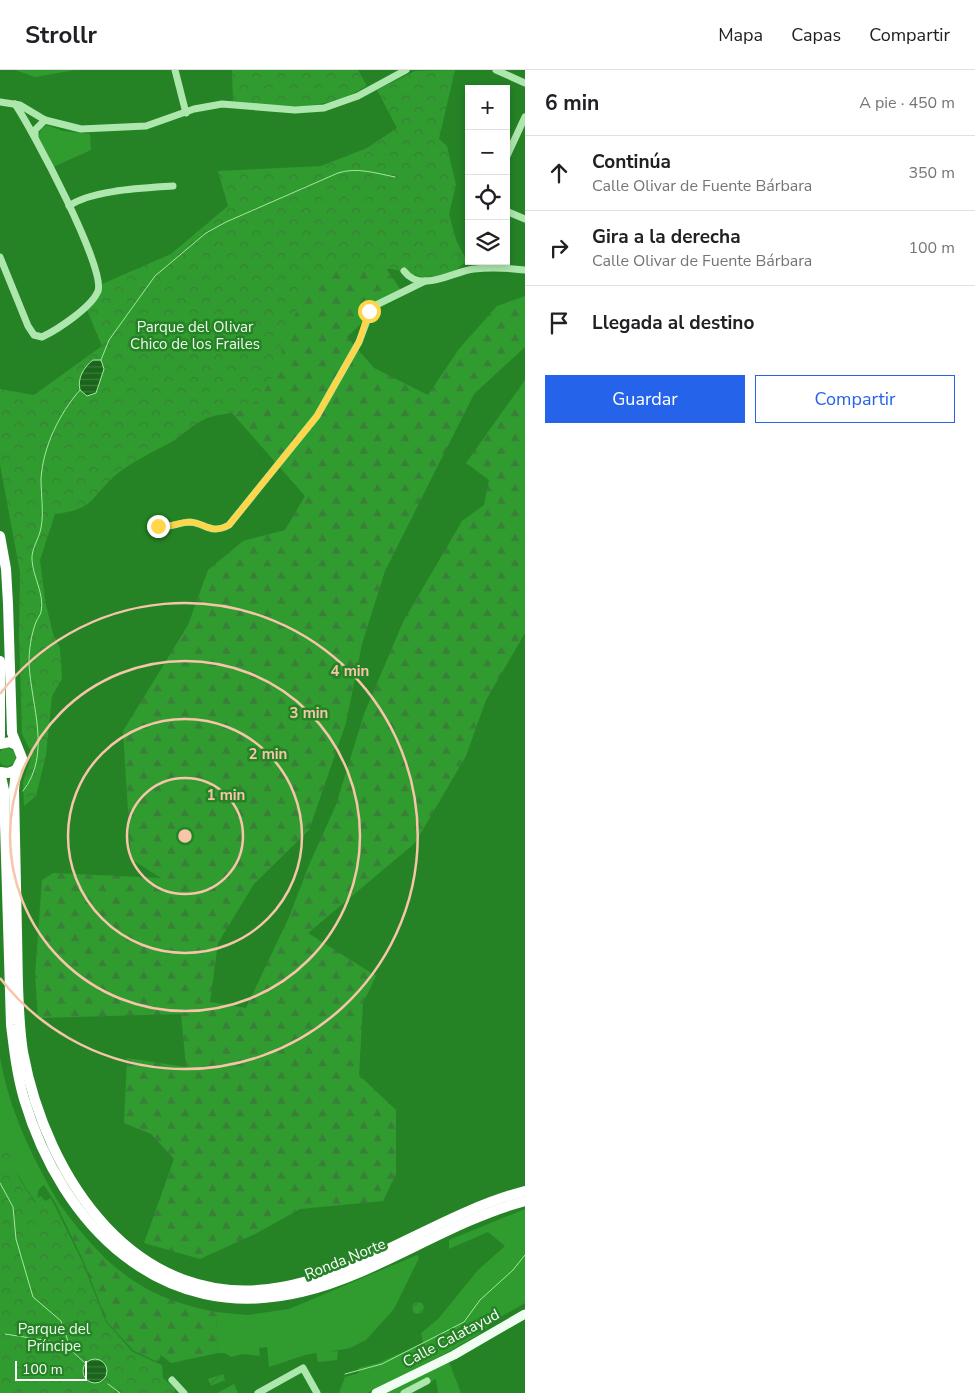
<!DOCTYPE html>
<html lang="es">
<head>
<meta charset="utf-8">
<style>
	:root { --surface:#fff; --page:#f6f6f6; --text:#202124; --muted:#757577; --line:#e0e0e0; --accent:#2563eb }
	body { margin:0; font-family:"Nunito Sans",sans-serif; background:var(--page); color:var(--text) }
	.controls { position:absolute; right:15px; top:15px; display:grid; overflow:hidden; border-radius:0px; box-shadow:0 2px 8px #0003 }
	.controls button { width:45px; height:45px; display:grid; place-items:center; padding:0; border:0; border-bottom:1px solid var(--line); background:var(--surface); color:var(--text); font:25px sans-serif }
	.scale { position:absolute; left:15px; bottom:12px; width:72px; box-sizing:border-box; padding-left:5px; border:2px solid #fff; border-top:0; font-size:14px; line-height:18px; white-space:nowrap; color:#fff; -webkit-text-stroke:4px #258326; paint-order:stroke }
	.stop { position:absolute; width:15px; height:15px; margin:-11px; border:4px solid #ffd54a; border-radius:50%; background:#fff }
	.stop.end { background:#ffd54a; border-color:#fff; box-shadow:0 1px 5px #0008 }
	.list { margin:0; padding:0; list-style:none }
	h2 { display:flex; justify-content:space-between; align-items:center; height:65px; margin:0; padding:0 20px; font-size:21px }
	h2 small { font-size:16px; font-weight:400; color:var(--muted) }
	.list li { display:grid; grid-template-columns:32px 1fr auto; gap:15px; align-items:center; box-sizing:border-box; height:75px; padding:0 20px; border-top:1px solid var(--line) }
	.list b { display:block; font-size:19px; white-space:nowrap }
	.list p { margin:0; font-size:16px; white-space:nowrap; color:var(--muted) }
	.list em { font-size:16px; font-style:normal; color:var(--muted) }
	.actions { display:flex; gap:10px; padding:15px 20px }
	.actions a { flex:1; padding:11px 0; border:1px solid var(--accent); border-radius:0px; text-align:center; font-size:18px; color:var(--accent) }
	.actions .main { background:var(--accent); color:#fff }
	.icon { flex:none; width:28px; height:28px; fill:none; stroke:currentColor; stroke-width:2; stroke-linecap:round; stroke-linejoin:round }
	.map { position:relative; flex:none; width:525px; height:1323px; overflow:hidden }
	header { display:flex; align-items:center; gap:30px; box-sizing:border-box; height:70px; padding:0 25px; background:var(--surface); border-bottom:1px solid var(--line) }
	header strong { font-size:24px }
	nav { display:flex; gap:28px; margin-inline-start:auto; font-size:18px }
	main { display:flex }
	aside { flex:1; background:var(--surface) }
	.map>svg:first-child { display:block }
	.grass { fill:#309b2f }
	.forest { fill:url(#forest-firs) }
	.park { fill:url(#park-crowns) }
	.garden { fill:url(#garden-furrows) }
	.water { fill:url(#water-rules); stroke:#a4e8a2 }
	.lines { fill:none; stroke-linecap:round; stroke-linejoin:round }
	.stream { stroke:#a4e8a2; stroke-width:1 }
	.minor { stroke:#aee7ae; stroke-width:7 }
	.major { stroke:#f0fef1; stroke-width:9 }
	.highway { stroke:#fff; stroke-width:10 }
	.route { stroke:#ffd54a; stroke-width:6 }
	.ring { fill:none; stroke:#f7c5aa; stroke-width:2.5 }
	.labels { text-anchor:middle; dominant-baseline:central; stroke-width:5; stroke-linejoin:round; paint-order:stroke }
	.park-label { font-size:15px; fill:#edfbed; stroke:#258326 }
	.street-label { font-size:15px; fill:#fff; stroke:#258326 }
	.centre { fill:#f7c5aa; stroke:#258326; stroke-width:2.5 }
	.ring-label { font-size:15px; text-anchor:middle; font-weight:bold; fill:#f7c5aa; stroke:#258326; stroke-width:5; stroke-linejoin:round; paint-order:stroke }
</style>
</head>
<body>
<header>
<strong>Strollr</strong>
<nav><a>Mapa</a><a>Capas</a><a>Compartir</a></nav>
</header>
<main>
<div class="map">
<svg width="525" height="1323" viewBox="0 0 525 1323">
	<defs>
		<pattern id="forest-firs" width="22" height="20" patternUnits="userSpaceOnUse" patternTransform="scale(1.25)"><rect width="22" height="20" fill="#309b2f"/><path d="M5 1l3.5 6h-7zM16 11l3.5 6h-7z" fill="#3a7f39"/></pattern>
		<pattern id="park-crowns" width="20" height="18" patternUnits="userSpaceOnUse" patternTransform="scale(1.25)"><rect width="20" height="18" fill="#309b2f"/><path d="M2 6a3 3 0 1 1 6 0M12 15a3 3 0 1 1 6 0" fill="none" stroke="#3a7f39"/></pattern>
		<pattern id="garden-furrows" width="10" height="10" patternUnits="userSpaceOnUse" patternTransform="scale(1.25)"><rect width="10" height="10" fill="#309b2f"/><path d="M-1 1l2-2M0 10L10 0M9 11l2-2" fill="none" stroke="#3a7f39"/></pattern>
		<pattern id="water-rules" width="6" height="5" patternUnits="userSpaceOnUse" patternTransform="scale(1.25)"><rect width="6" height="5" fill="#1a641b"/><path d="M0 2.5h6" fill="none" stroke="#3c7b3d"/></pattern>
	</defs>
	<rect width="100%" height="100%" fill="#258326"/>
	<g class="grass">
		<path d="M 15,0 L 75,0 L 35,7 Z"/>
		<path d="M 47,55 L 63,61 L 90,64 L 91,80 L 53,97 L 38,68 L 41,59 Z"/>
		<circle cx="7" cy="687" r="9"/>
		<path d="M 0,987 C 9,1040 32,1087 59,1133 L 56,1134 L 44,1115 L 39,1119 L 36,1133 C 21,1111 5,1086 0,1060 C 0,1041 0,1008 0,987 Z"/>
		<path d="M 525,1139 L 525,1233 L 495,1250 L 481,1263 L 450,1281 L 367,1323 L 339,1323 L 345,1307 L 359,1303 L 358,1298 L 378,1293 L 423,1273 L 421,1263 L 438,1249 L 478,1200 L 505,1176 L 488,1162 L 449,1179 L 449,1170 Z"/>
		<path d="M 417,1185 L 419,1188 L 394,1239 L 366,1270 L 350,1278 L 328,1282 L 338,1281 L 337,1290 L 318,1292 L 316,1283 L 305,1285 L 269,1297 L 267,1277 L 259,1278 L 260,1286 L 242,1284 L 231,1287 L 225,1283 L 218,1283 L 216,1242 L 247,1245 L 289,1239 Z"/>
		<path d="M 449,1292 L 461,1323 L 438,1323 L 436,1309 L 428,1313 L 426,1309 L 400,1323 L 383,1323 Z"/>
		<path d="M 234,1314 L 238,1323 L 217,1323 Z"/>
	</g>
	<g class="forest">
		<path d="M 372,178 L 403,223 L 385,231 L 347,267 L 374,298 L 428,325 L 459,279 L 497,236 L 525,226 L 525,277 L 474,324 L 385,501 L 362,574 L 346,653 L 309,760 L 254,814 L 218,873 L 210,932 L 246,938 L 289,847 L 309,795 L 336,735 L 364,644 L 403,552 L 462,451 L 484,435 L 489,410 L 466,393 L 525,310 L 525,563 L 486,630 L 466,686 L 415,773 L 308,863 L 376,906 L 363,933 L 359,1005 L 396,1040 L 396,1104 L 383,1131 L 300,1139 L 255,1164 L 200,1189 L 144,1173 L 174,1089 L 151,1064 L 124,1053 L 127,988 L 186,997 L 181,944 L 38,948 L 35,904 L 42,810 L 53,803 L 161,808 L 131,789 L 123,661 L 188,555 L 208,500 L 243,471 L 285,460 L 305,426 L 232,343 L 193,338 L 173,239 Z"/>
		<path d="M 59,1133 C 103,1194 140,1228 216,1242 L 218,1283 L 171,1293 L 161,1285 L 158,1292 L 134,1281 L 107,1252 L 83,1190 L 56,1134 Z"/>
	</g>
	<g class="park">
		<path d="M 232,0 L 358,0 L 367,16 C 319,44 285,36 233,32 Z"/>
		<path d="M 455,0 L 439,69 L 447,76 L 456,115 L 449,144 L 456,170 L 467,191 L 452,203 L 430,209 L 393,199 L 323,199 L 301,232 L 281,275 L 282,282 C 275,299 269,319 255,332 C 239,346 221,342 205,349 C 193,354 183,365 173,371 C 154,382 134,390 117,404 C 89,428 96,439 55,444 L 40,490 L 45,530 L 53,564 L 60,578 L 62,609 L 52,626 L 46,685 L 36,726 L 24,736 L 23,712 L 31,688 L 30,680 L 22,664 L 19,564 L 20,502 L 0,395 L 0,319 L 34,325 L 102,276 L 87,240 L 100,226 L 102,214 L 171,184 L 228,136 L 218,101 L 321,96 L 367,78 L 397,58 L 377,20 L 415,1 Z"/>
		<path d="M 0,1059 L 19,1108 L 35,1133 L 37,1128 L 41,1126 L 45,1131 L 51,1128 L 82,1191 L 106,1252 L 133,1282 L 162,1295 L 163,1308 L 175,1319 L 174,1323 L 0,1323 Z"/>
	</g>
	<g class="garden">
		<circle cx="418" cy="1238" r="6"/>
		<path d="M 223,1304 L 225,1310 L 211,1316 L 208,1309 Z"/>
	</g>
	<g class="water">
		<path d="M 93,290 L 101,290 L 104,299 L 96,323 L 87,326 L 80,320 C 77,308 84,297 93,290 Z"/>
		<circle cx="95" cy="1301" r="12"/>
	</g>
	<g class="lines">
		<g class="stream">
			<path d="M 101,290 L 109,270 L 155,206 L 206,163 L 226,152 L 338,103 C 357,97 375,103 395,107"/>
			<path d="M 23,721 C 52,684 31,636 29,593 C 29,580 31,565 36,552 C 37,549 40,546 41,542 C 45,525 33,507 32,490 C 31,479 39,469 41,458 C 44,442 41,425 41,409 C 43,377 59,344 80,320"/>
			<path d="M 0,1113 L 13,1137 L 16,1169 L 33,1227 L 61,1251 L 71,1280 L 86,1294"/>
			<path d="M 5,1264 L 50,1271 L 69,1279"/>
			<path d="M 345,1304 L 382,1294 L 464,1252 L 480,1230 L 513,1200 L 525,1185"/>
			<path d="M 108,1314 L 120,1323"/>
		</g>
		<g class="minor">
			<path d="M 175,0 L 186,43"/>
			<path d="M 496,0 L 525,13"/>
			<path d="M 0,32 L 20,35 L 45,50 L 81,59 L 146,56 L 194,39 L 222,34 L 295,40 L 324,38 L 358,26 L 406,0"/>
			<path d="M 35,67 L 35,60 L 45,50"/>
			<path d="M 506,88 L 525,47"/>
			<path d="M 69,136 C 91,120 145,118 173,116"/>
			<path d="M 506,141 L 525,149"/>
			<path d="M 0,187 L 28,256 L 34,265 L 42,267 C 57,260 92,237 98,221 C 106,198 32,59 15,34"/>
			<path d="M 404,201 C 421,224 454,201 474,199 C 492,197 508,198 525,200"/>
			<path d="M 158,456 C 169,459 179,452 190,452 C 205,453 211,465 229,455 L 317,346 L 359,272 L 372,237 L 425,211"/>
			<path d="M 172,1310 L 184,1323"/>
			<path d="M 258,1323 L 303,1298 L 317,1323"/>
			<path d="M 404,1323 L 427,1311"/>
		</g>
		<path class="major" d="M 376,1323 L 454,1285 L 525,1244"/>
		<g class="highway">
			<path d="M 0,466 L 6,499 L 8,534 L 12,663 L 22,688 L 16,700 L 8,703 L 0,702"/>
			<path d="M 0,591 L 0,666"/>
			<path d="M 0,674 L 10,672 L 16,675"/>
			<path d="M 16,700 L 14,720 C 15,768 16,815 17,863 C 18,902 17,943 23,982 C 46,1108 136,1244 282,1217 C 368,1201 441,1143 525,1121"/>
			<path d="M 0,702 L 4,720 L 11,955 C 14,980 17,1005 24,1029 C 62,1156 161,1256 302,1222 C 380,1203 447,1152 525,1131"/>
		</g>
	</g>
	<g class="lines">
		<path class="route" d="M 158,456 C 169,458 179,452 190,452 C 205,453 211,465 229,455 L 317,346 L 359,272 L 369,241"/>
	</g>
	<g class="ring">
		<circle cx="185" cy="766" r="58"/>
		<circle cx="185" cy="766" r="117"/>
		<circle cx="185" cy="766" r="175"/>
		<path d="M0 624A233 233 0 1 1 0 908"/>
	</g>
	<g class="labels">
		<g class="park-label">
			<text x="195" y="257">Parque del Olivar<tspan x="195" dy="17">Chico de los Frailes</tspan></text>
			<text x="54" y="1259">Parque del<tspan x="54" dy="17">Príncipe</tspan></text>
		</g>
		<g class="street-label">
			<text transform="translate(345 1189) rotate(-22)">Ronda Norte</text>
			<text transform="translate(451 1268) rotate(-28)">Calle Calatayud</text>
		</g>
	</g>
	<circle cx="185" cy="766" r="8" class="centre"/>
	<g class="ring-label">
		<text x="350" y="606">4 min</text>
		<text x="309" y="648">3 min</text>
		<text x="268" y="689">2 min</text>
		<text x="226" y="730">1 min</text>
	</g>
</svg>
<div class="controls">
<button>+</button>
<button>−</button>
<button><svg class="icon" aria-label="locate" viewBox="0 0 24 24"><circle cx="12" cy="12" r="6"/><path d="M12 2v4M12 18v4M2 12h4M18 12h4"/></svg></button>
<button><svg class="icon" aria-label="layers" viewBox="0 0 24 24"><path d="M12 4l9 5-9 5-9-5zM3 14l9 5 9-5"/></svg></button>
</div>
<div class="scale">100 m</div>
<div class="stop" style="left:369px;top:241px"></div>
<div class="stop end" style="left:158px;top:456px"></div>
</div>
<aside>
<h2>6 min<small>A pie · 450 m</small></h2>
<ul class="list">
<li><svg class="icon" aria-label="ahead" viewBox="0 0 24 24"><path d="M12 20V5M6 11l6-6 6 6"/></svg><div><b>Continúa</b><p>Calle Olivar de Fuente Bárbara</p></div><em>350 m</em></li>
<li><svg class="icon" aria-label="right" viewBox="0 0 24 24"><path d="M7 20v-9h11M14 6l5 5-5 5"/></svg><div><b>Gira a la derecha</b><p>Calle Olivar de Fuente Bárbara</p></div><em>100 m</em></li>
<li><svg class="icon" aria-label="arrive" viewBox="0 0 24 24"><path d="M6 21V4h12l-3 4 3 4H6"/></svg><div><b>Llegada al destino</b></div></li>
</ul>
<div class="actions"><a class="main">Guardar</a><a>Compartir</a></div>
</aside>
</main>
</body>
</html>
